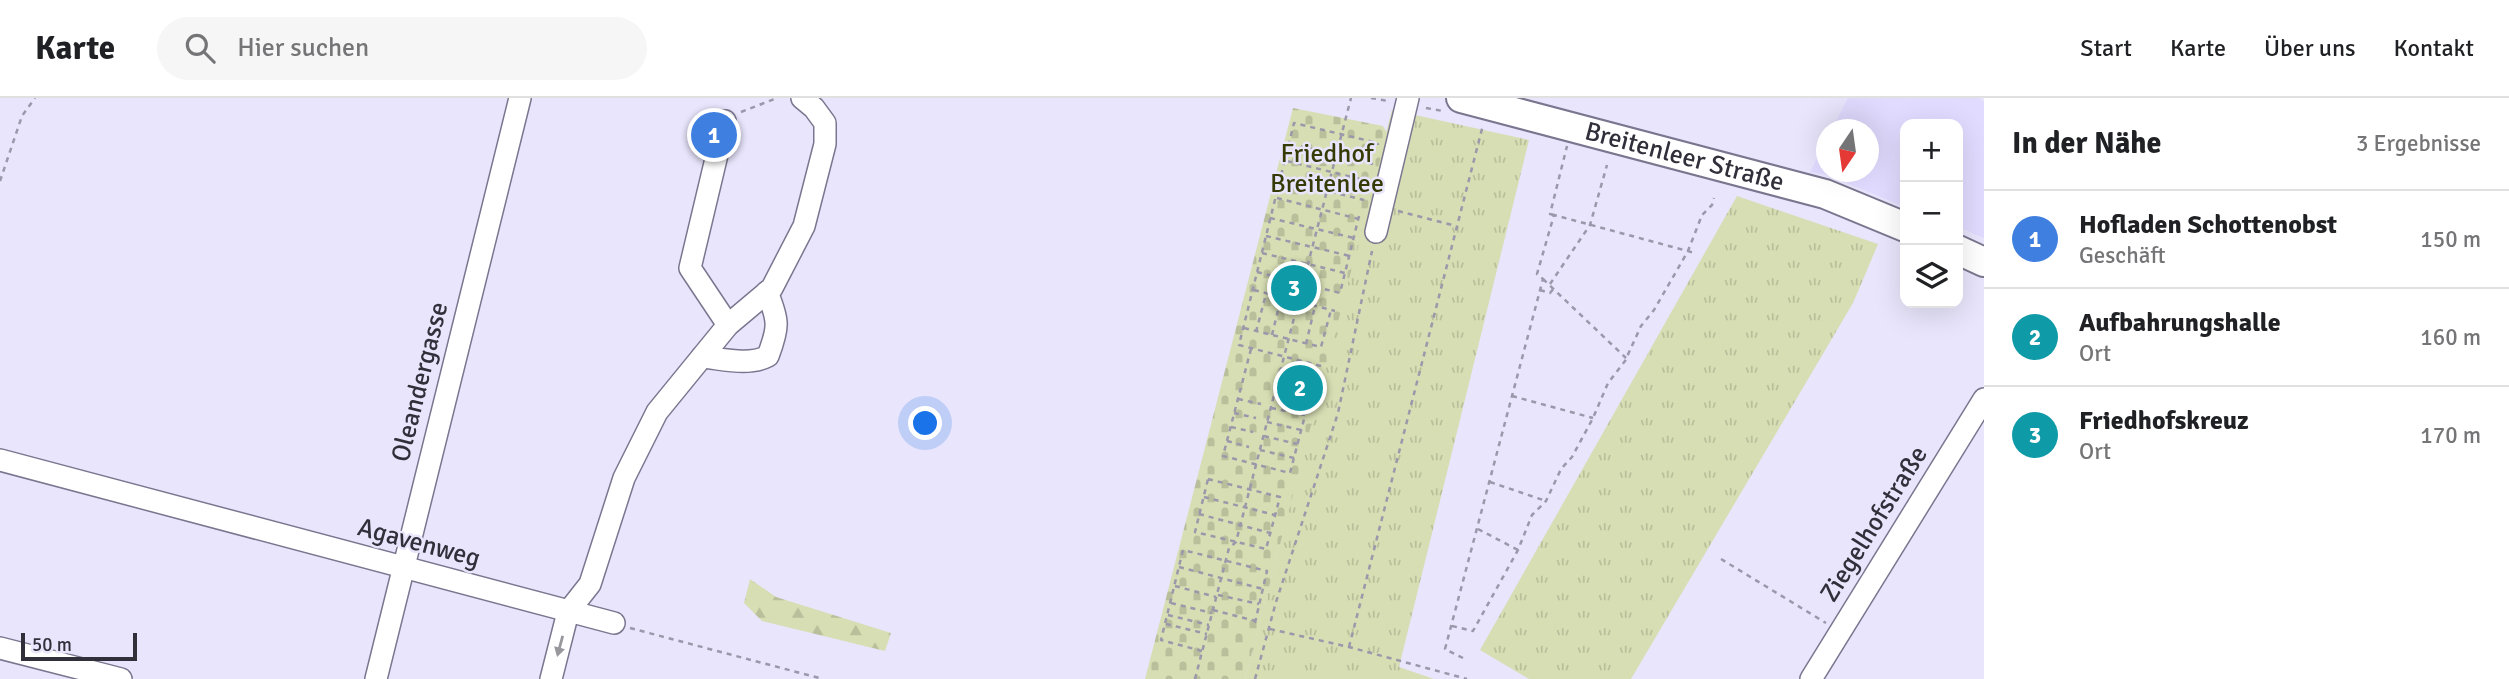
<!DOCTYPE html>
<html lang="de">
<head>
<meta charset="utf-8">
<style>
	:root { --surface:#fff; --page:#f6f6f6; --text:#202124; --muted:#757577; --line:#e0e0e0; --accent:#1a73e8 }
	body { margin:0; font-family:Signika,sans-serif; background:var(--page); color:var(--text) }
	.controls { position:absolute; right:21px; top:21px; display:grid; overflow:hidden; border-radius:14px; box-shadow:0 7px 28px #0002 }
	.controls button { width:63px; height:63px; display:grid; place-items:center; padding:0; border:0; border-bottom:2px solid var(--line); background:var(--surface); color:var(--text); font:35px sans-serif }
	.compass { position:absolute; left:1816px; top:21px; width:63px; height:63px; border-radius:50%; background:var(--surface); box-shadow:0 7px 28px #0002; rotate:193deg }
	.scale { position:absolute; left:21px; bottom:18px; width:116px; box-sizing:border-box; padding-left:7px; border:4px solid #312f3a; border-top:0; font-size:19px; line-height:24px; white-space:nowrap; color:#312f3a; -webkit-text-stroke:5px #e8e5fc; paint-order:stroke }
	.you { position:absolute; left:926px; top:326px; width:24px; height:24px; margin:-18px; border:5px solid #fff; border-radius:50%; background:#1a73e8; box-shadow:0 0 0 10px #1a73e833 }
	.badge { display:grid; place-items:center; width:46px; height:46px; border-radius:50%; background:var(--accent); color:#fff; font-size:23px; font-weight:700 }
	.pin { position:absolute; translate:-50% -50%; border:4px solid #fff; box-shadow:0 2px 7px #0006 }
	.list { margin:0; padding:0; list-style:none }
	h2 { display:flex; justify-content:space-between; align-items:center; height:91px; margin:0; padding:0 28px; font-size:30px }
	h2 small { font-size:23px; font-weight:400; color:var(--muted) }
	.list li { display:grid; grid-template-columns:46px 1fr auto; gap:21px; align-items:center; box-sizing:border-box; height:98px; padding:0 28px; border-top:2px solid var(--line) }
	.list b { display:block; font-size:26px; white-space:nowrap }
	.list p { margin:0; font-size:23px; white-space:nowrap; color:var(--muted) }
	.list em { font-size:23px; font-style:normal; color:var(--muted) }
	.icon { flex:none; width:38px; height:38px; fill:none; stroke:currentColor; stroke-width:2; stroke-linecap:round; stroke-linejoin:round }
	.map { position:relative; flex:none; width:1984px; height:581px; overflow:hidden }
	header { display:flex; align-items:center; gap:42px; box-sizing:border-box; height:98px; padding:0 35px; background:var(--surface); border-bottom:2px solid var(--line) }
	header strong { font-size:33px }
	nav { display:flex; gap:38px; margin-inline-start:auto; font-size:24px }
	.search { width:490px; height:63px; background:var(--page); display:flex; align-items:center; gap:18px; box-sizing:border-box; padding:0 24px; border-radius:38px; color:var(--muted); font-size:26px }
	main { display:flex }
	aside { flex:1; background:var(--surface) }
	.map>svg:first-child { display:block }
	.built { fill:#e1dbff }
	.grass { fill:url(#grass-tufts) }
	.forest { fill:url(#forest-firs) }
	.cemetery { fill:url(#cemetery-stones) }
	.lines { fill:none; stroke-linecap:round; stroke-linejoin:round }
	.minor-casing { stroke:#7a768f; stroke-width:24 }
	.major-casing { stroke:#7a768f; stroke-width:32 }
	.path { stroke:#9a98aa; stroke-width:2.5; stroke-dasharray:5 5; stroke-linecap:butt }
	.minor { stroke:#fff; stroke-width:21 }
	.major { stroke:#fff; stroke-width:28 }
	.oneway { fill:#98979c }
	.labels { text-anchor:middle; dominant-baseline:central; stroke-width:5; stroke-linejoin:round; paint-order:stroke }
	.park-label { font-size:26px; fill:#363b06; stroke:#e8e5fc }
	.street-label { font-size:26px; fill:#312f3a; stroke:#e8e5fc }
</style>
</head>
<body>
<header>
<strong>Karte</strong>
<div class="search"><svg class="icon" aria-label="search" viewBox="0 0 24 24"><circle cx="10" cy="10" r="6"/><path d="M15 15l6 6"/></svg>Hier suchen</div>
<nav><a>Start</a><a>Karte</a><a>Über uns</a><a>Kontakt</a></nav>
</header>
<main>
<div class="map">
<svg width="1984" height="581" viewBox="0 0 1984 581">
	<defs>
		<pattern id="grass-tufts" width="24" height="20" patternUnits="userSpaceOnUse" patternTransform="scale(1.75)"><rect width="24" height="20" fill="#d7deb3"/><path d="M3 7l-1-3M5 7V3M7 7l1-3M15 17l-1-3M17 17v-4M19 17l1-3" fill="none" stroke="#b9bf9b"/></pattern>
		<pattern id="forest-firs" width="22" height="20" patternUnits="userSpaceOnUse" patternTransform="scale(1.75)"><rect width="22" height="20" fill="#d7deb3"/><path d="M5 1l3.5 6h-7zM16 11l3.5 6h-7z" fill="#b9bf9b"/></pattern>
		<pattern id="cemetery-stones" width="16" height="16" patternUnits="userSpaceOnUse" patternTransform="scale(1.75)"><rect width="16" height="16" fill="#d7deb3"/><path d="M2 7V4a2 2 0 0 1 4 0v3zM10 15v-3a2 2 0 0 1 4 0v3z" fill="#b9bf9b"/></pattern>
	</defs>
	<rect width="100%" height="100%" fill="#e8e5fc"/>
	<path class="built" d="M 1848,0 L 1979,0 L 1984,4 L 1984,140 L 1958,129 L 1958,26 L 1905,26 L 1905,109 L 1827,77 L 1810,74 L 1826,42 L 1826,74 L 1868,74 L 1868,32 L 1832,31 Z"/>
	<g class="grass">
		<path d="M 1392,12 L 1529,42 L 1399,569 L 1434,581 L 1245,581 Z"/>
		<path d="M 1737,98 L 1878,146 L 1853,205 L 1631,581 L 1529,581 L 1480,552 Z"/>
	</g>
	<path class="forest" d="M 750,481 L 776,499 L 891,535 L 885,553 L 762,523 L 744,505 Z"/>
	<path class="cemetery" d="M 1293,10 L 1383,28 L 1387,35 L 1245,581 L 1145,581 Z"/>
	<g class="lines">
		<defs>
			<g id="minor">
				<path d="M 725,23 L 690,170 L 728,227"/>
				<path d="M 1376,134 L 1408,0"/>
				<path d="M 702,259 C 723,261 749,268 768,258 C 779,229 779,223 767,194"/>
				<path d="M 0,362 L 614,525"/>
				<path d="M 0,550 L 121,581"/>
				<path d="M 376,581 L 520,0"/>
				<path d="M 551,581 L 568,514 L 590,486 L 624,380 L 657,314 L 728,227 L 772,190 L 804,128 L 825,46 L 825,25 L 814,10 L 802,0"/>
				<path d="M 1811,581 L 1984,301"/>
			</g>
			<g id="major">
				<path id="s1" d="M 1461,0 L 1825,96 L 1905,129"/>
				<path d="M 1958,152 L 1984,164"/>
			</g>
		</defs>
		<use href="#minor" class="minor-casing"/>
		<use href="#major" class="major-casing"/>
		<g class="path">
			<path d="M 1371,0 L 1388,3"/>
			<path d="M 1426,10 L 1443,13"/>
			<path d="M 741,14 L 777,0"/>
			<path d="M 1291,46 L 1373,66"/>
			<path d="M 1287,63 L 1368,83"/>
			<path d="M 1282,82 L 1364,102"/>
			<path d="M 0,83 L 22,18 L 35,0"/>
			<path d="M 1277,100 L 1359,121"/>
			<path d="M 1398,113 L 1456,128"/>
			<path d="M 1554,117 L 1550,116 L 1567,48"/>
			<path d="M 1270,120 L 1354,140"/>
			<path d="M 1266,138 L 1350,158"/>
			<path d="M 1262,155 L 1345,175"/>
			<path d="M 1257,174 L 1340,195 L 1360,114"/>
			<path d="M 1543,181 L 1626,260"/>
			<path d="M 1550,186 L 1590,127 L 1607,67"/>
			<path d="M 1254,192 L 1335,213"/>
			<path d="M 1540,192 L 1550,195 L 1554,190"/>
			<path d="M 1244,230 L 1321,249 L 1331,212"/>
			<path d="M 1256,234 L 1266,196"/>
			<path d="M 1272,237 L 1281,200"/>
			<path d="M 1306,246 L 1315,208"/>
			<path d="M 1251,251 L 1223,358 L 1290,375 L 1309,302 L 1276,295"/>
			<path d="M 1321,268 L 1239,247 L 1294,25 L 1378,45 L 1378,47"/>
			<path d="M 1512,298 L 1593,320"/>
			<path d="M 1238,301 L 1261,306"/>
			<path d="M 1271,310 L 1305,317"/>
			<path d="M 1234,315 L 1256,320"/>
			<path d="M 1267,324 L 1301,332"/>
			<path d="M 1231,329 L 1253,334"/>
			<path d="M 1264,338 L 1297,346"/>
			<path d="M 1227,343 L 1249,349"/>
			<path d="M 1260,352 L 1294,360"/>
			<path d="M 1208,381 L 1280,399 L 1266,451 L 1195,434 Z"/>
			<path d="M 1490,384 L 1546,403"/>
			<path d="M 1204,399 L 1275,417"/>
			<path d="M 1199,416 L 1270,435"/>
			<path d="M 1478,431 L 1518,452"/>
			<path d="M 1721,461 L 1826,525"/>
			<path d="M 1179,469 L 1263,491"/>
			<path d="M 1175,488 L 1216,499"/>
			<path d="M 1218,497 L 1259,506"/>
			<path d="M 1171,505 L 1212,515"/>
			<path d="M 1213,512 L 1256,523"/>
			<path d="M 1168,517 L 1209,527"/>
			<path d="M 1166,526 L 1207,536"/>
			<path d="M 1452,528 L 1473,533 L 1518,452 L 1532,417 L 1546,403 L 1561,371 L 1572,359 L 1593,320 L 1608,285 L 1625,263 L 1641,228 L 1654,212 L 1688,153 L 1702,117 L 1712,107 L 1714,100"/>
			<path d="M 630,530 L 823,581"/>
			<path d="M 1270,531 L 1349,549 L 1467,581"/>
			<path d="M 1349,549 L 1483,27"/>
			<path d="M 1202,553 L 1161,542 L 1183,452 L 1267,473 L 1254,529"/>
			<path d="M 1463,560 L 1445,551 L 1543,181 L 1537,176 L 1554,117 L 1695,155"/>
			<path d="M 1195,581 L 1229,450 L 1236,444 L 1351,0"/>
			<path d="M 1255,581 L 1276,504 L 1338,315 L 1372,153"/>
		</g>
		<use href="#minor" class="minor"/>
		<use href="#major" class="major"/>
	</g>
	<defs><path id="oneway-solid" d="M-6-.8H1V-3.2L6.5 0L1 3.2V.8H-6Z" transform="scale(1.75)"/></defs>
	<use class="oneway" href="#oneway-solid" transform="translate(560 548) rotate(105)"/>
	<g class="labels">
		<g class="park-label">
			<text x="1327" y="56">Friedhof<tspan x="1327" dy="30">Breitenlee</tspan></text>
		</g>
		<g class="street-label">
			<text stroke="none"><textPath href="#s1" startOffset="231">Breitenleer Straße</textPath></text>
			<text transform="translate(420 284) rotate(-76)">Oleandergasse</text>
			<text transform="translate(1874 426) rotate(-58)">Ziegelhofstraße</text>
			<text transform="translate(419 445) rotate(15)">Agavenweg</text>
		</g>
	</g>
</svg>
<div class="controls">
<button>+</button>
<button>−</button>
<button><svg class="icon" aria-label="layers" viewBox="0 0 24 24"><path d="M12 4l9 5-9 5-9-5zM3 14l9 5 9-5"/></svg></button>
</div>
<svg class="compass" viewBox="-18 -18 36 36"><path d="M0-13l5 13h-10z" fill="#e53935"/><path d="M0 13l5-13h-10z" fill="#757577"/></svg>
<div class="scale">50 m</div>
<div class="you"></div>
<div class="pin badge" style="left:714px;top:37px;background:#3f7fe0">1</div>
<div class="pin badge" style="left:1300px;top:290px;background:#0f9aa8">2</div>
<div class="pin badge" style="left:1294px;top:190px;background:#0f9aa8">3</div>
</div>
<aside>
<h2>In der Nähe<small>3 Ergebnisse</small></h2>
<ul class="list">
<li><span class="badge" style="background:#3f7fe0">1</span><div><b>Hofladen Schottenobst</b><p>Geschäft</p></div><em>150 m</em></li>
<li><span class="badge" style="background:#0f9aa8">2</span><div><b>Aufbahrungshalle</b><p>Ort</p></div><em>160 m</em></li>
<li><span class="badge" style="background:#0f9aa8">3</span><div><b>Friedhofskreuz</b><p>Ort</p></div><em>170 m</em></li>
</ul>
</aside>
</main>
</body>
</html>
